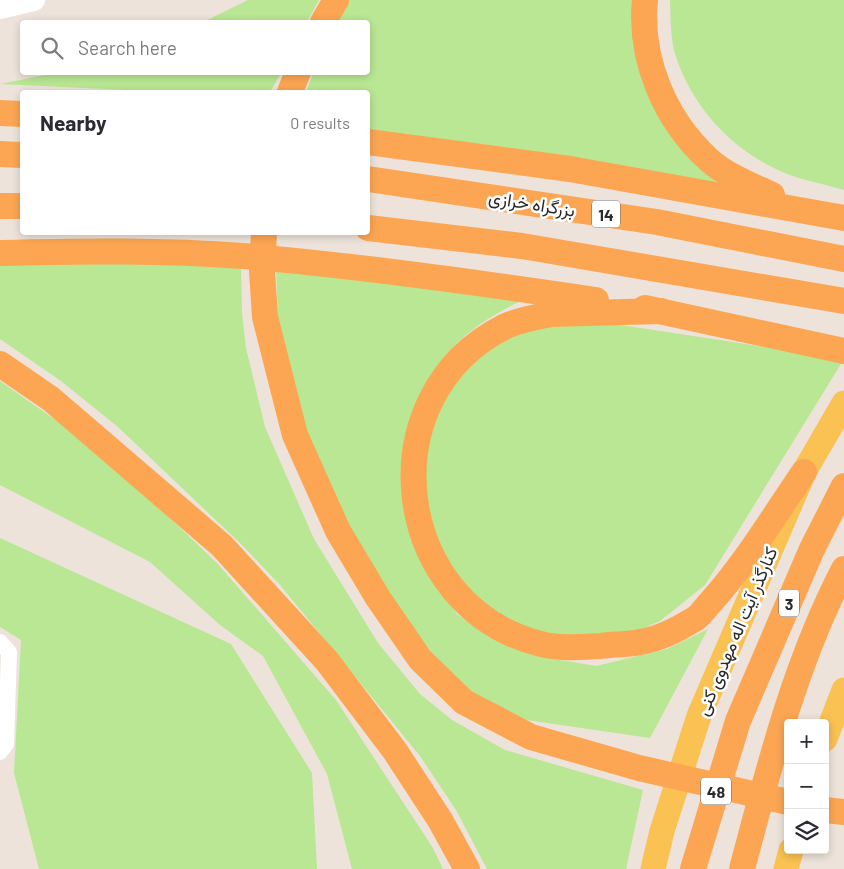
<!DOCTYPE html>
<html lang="en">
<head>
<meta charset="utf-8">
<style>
	:root { --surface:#fff; --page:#f7f7f7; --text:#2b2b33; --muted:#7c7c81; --line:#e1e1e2 }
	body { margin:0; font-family:Barlow,Vazirmatn,sans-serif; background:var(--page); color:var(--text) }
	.controls { position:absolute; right:15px; bottom:15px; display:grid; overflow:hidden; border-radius:5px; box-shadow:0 2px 8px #0003 }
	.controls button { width:45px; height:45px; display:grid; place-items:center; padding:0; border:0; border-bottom:1px solid var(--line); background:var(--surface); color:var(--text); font:25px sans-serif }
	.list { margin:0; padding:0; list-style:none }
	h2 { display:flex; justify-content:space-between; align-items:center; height:65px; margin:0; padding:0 20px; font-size:21px }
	h2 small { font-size:16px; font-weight:400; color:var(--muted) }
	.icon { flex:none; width:28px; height:28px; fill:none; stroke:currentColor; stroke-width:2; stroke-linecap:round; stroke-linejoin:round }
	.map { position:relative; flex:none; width:844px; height:869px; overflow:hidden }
	.search { position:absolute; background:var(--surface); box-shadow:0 2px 8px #0003; left:20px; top:20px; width:350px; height:55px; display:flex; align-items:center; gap:12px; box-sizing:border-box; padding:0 18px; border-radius:5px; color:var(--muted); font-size:19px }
	.panel { position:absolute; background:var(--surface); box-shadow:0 2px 8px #0003; left:20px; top:90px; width:350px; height:145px; border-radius:5px }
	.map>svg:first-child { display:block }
	.green { fill:#b9e793 }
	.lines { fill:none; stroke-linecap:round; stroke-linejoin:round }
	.minor { stroke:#fff; stroke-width:16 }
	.secondary { stroke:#fff; stroke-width:22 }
	.primary { stroke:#fac153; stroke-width:25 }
	.trunk { stroke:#fca653; stroke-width:26 }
	.labels { text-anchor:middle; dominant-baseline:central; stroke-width:5; stroke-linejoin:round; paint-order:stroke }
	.shield { fill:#fff; stroke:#6a6a6a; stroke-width:1 }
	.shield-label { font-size:16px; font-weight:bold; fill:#2a2a2a }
	.street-label { font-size:18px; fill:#2a2a2a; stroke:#fff }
</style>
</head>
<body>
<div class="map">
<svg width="844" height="869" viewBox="0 0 844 869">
	<rect width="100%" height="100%" fill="#ede3da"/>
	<g class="green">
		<path d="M 248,0 L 319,0 L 307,22 L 203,22 Z"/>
		<path d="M 349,0 L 633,0 C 628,48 643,95 671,134 C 675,140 679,148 685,152 C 703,167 724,178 743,191 L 368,133 L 368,92 L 306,92 L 313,73 L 368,72 L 368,22 L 337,22 Z"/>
		<path d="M 670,0 L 844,0 L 844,190 C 825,184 804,181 785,173 C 734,152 694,110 676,57 C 670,39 671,19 670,0 Z"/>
		<path d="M 55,73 L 55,72 L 281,73 L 270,92 L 169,92 L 0,84 Z"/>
		<path d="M 24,263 L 241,265 L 242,313 L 246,348 L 265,427 L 314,539 L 378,643 L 420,694 L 452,720 L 505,750 L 643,790 L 626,869 L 487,869 L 456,810 L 420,756 L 280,585 L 243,546 L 118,427 L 61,381 L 0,339 L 0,264 Z"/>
		<path d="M 276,266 L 531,296 C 485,318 456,335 429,380 L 422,561 L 457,614 L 494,639 L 548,658 L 596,666 L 667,649 L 708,629 L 650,738 L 513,718 L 474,695 L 452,674 L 405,623 L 322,482 L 279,345 Z"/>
		<path d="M 601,322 L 844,359 L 705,585 L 660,621 L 630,634 L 590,642 L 520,630 L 469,596 L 437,552 L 420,475 L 433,416 L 477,352 L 537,324 Z"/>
		<path d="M 0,381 L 77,435 L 134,484 L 217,563 L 336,700 L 433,848 L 443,869 L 352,869 L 327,774 L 263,656 L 220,625 L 150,562 L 0,485 Z"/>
		<path d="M 0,538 L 231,644 L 312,773 L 317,869 L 39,869 L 14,773 L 21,640 L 0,627 Z"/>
	</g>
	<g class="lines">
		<path class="minor" d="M 0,642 L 9,652 L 6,744 L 0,752"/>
		<path class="secondary" d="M 0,8 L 34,0"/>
		<g class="primary">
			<path d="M 825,739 L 844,690"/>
			<path d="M 653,869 L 662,831 L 699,716 L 804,472 L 844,403"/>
			<path d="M 786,869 L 791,850"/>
		</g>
		<g class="trunk">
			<path d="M 645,0 C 639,59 665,120 709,160 C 727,176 751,185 772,195"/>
			<path d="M 323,22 L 336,0"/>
			<path d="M 290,92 L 298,72"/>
			<path d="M 0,113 L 22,114"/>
			<path d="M 368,142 L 570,169 L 844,218"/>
			<path d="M 0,154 L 22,155"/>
			<path d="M 368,179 L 657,222 L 844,259"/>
			<path d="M 0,206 L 22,206"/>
			<path d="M 368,228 L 522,246 L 844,301"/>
			<path d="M 264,232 L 262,271 L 265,317 L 295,435 L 338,531 L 378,598 L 420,659 L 464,702 L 531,737 L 639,768 L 788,802"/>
			<path d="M 0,253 C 81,251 162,250 243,256 C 361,266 479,283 596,300"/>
			<path d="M 645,308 L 844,351"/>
			<path d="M 661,311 L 551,314 C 536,317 518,320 504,327 C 366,397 392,607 541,644 C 560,649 582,647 601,646 C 615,644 631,645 645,641 C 660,638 680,628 693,620 C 700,617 705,608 710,603 C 746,563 774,516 804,472"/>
			<path d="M 0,364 L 51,399 L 222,546 L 327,661 L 395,751 L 440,820 L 467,869"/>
			<path d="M 825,810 L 844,812"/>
			<path d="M 693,869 L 738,721 L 812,549 L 844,486"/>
			<path d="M 742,869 C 769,767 795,663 844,569"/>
		</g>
	</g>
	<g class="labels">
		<g class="shield">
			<rect x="592" y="200.5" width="28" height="27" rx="4"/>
			<rect x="779" y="589.5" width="20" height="27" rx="4"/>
			<rect x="701" y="777.5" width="30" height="27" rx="4"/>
		</g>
		<g class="shield-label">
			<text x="606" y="214">14</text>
			<text x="789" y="603">3</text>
			<text x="716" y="791">48</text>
		</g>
		<g class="street-label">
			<text transform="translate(532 203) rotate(9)">بزرگراه خرازی</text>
			<text transform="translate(736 631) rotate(-67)">کنارگذر آیت اله مهدوی کنی</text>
		</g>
	</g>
</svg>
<div class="controls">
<button>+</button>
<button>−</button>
<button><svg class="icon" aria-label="layers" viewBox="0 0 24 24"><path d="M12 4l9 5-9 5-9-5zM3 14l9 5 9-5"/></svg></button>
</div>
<div class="search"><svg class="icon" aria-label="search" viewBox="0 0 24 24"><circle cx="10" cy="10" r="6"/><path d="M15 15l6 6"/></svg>Search here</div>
<section class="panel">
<h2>Nearby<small>0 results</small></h2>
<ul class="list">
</ul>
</section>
</div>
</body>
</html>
